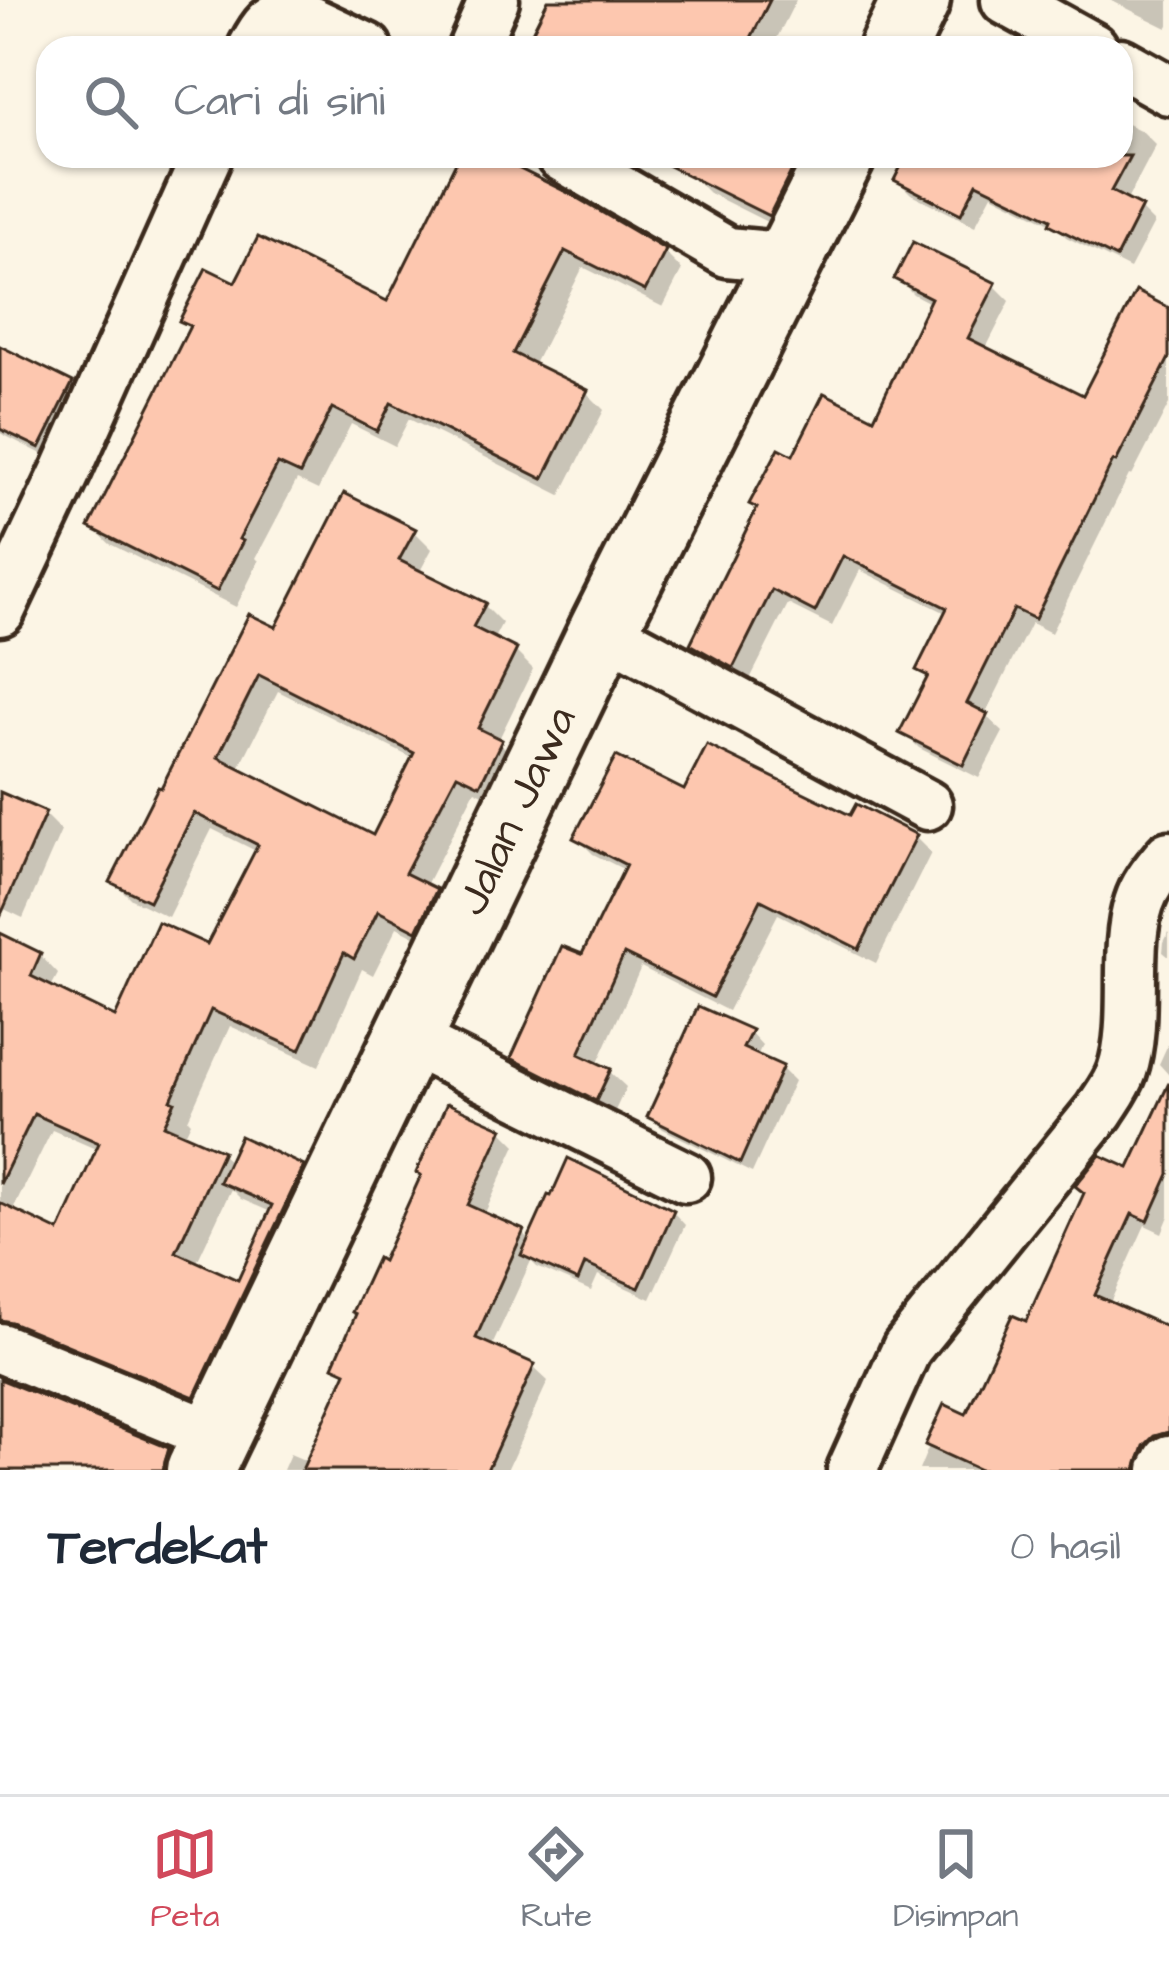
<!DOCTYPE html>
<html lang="id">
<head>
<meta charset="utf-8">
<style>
	:root { --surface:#fff; --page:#f6f6f7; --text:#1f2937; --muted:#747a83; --line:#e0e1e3; --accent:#d1495b }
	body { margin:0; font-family:"Architects Daughter",sans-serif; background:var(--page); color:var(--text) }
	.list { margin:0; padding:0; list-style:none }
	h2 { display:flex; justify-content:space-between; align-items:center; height:156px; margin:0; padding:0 48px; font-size:51px }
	h2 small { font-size:39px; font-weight:400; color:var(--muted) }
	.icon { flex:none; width:66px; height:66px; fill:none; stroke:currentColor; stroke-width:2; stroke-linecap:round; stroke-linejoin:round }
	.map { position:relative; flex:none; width:1169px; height:1470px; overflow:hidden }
	.search { position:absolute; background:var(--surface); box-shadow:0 3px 9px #0004; left:36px; right:36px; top:36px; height:132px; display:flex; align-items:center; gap:30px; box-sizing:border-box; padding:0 42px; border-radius:36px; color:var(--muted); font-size:45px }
	.sheet { height:324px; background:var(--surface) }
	nav { display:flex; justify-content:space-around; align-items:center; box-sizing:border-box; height:168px; border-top:3px solid var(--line); background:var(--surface); font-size:33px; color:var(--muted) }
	nav a { display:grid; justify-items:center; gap:6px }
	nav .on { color:var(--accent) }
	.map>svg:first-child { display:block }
	.shadow { fill:#0003; fill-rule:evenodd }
	.building { fill:#fdc7af; stroke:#3b2a1e; stroke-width:3; fill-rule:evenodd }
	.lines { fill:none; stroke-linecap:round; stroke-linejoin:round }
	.street-casing { stroke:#3b2a1e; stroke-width:57 }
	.secondary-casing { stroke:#3b2a1e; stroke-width:75 }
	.street { stroke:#fcf5e5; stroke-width:48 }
	.secondary { stroke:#fcf5e5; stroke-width:66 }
	.labels { text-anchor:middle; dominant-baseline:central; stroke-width:9; stroke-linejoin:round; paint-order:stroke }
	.street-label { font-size:45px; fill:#3b2a1e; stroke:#fcf5e5 }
</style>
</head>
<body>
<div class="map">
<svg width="1169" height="1470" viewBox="0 0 1169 1470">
	<rect width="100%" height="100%" fill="#fcf5e5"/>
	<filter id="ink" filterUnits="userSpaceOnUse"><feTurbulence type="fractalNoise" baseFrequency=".00833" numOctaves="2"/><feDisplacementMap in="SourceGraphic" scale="24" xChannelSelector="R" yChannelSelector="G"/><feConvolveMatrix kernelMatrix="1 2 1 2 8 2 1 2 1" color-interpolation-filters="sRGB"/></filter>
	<g filter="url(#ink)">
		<g class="shadow">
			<path d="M 552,0 L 796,0 L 776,40 L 792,48 L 527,48 Z"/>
			<path d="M 1110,0 L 1169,0 L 1169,25 L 1167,28 Z"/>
			<path d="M 1121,121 L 1142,131 L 1156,145 L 1126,202 L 1140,209 L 1154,223 L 1130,269 L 1066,237 L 1056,226 L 992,194 L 975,226 L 911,194 L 897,180 L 909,156 L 1121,156 Z"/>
			<path d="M 462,156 L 490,156 L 664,252 L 682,270 L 663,307 L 583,267 L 533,366 L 586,392 L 604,410 L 561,495 L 409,419 L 395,446 L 351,424 L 318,490 L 297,480 L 256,558 L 259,561 L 236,607 L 110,544 L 92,527 L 192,329 L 183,320 L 237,286 L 388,305 Z"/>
			<path d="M 701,156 L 825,156 L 787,232 L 709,193 L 691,175 Z"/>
			<path d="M 898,278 L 994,285 L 1010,301 L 985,350 L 1085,399 L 1169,311 L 1169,404 L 1132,476 L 1129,475 L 1051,633 L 1031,623 L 985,715 L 1003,732 L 979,778 L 919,748 L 903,732 L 930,679 L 920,670 L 948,614 L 860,570 L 832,626 L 788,604 L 749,681 L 709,660 L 693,644 L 794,459 L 875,422 L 932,304 L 913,294 Z"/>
			<path d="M 0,350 L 71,385 L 85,399 L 54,460 L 0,433 Z"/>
			<path d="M 414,531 L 432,549 L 419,573 L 484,605 L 502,623 L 493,640 L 515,651 L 533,669 L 498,741 L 518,761 L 498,801 L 475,790 L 425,887 L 435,892 L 453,910 L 436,947 L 397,927 L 373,975 L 362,969 L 319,1066 L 230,1026 L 188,1119 L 191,1122 L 184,1137 L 221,1154 L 231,1163 L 303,1168 L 321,1186 L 212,1413 L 0,1345 L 0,937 L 40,955 L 58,974 L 50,989 L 116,1021 L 209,948 L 258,852 L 212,829 L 168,917 L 131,899 L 113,881 L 162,792 L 278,631 ZM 278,691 L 414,759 L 375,839 L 238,770 ZM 52,1130 L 98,1150 L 60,1235 L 12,1212 ZM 231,1189 L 241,1199 L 271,1212 L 239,1284 L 196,1264 Z"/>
			<path d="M 686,794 L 851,819 L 915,837 L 931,853 L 876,963 L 778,914 L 728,1011 L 641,967 L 597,1065 L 609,1071 L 626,1087 L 613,1115 L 530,1074 L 514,1057 L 583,958 L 627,871 L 593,854 L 577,838 Z"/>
			<path d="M 0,795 L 44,814 L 61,831 L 23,918 L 0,907 Z"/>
			<path d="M 1169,932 L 1169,957 L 1163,952 L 1164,942 Z"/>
			<path d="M 750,1032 L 762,1045 L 757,1057 L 781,1068 L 794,1081 L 752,1173 L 663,1129 L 650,1117 Z"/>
			<path d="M 1169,1042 L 1169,1075 L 1159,1064 Z"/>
			<path d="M 1169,1090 L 1169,1216 L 1162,1233 L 1145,1225 L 1109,1305 L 1169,1331 L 1169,1448 L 1153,1470 L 919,1470 L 945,1408 L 968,1418 L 1027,1325 L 1131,1172 Z"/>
			<path d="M 501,1130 L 516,1145 L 484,1215 L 522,1233 L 531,1241 L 673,1212 L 685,1225 L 651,1299 L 598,1275 L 591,1291 L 537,1267 L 531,1261 L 491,1348 L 533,1367 L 548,1381 L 507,1470 L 283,1470 L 290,1454 L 309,1462 L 347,1376 L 337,1365 L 384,1265 Z"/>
		</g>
		<g class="building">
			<path d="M 548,0 L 770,0 L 746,48 L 524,48 Z"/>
			<path d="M 459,156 L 494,156 L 572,195 L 666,250 L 645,291 L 565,251 L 513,353 L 588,390 L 543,479 L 391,403 L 377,431 L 332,408 L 300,474 L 278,464 L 239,539 L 243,541 L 217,591 L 89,527 L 190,326 L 179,321 L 206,268 L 235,282 L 258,237 L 387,301 Z"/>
			<path d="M 649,156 L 799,156 L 769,216 Z"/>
			<path d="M 906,156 L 1130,156 L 1111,191 L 1142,207 L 1116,258 L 1049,224 L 1051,219 L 977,183 L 961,214 L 894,180 Z"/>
			<path d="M 913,242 L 996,283 L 968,338 L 1083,395 L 1136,291 L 1169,308 L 1169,358 L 1116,462 L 1113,461 L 1035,619 L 1014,609 L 967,703 L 988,714 L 963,765 L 899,733 L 928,676 L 916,670 L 947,608 L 843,556 L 815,612 L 772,590 L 733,668 L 690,644 L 757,508 L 749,504 L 779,448 L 793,455 L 824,393 L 874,418 L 931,298 L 894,279 Z"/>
			<path d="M 0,346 L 73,382 L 40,448 L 0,429 Z"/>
			<path d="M 344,493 L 416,529 L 399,560 L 486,603 L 473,627 L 517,649 L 478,728 L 502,740 L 480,785 L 457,774 L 405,873 L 437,889 L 417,931 L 378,911 L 354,959 L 344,953 L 300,1050 L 211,1010 L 171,1100 L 175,1102 L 164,1125 L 223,1151 L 176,1252 L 238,1280 L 272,1205 L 219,1182 L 240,1136 L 304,1166 L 194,1397 L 11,1322 L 0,1320 L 0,1203 L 59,1231 L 99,1143 L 34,1114 L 0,1184 L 0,933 L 41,953 L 31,976 L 115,1017 L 158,922 L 207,944 L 258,845 L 194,813 L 149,901 L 110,882 L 158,787 L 161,788 L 249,614 L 276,627 ZM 259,675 L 414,753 L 373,835 L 218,757 Z"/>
			<path d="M 707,745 L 850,815 L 856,804 L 917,835 L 859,949 L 761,900 L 712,997 L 624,954 L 579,1054 L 611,1069 L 596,1101 L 511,1058 L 562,946 L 582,954 L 626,865 L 573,838 L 616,756 L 684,790 Z"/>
			<path d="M 0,792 L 46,812 L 0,917 Z"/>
			<path d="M 698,1006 L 752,1030 L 743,1048 L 783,1066 L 740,1163 L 647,1117 Z"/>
			<path d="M 1169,1083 L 1169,1174 L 1148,1221 L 1132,1214 L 1095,1295 L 1169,1328 L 1169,1432 L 1154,1436 L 1144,1446 L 1136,1470 L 980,1470 L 925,1445 L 944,1404 L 966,1414 L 1012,1315 L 1026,1321 L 1084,1193 L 1075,1186 L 1100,1155 L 1129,1168 Z"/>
			<path d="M 447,1103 L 503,1128 L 468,1205 L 524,1230 L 476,1338 L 535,1364 L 487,1470 L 302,1470 L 346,1372 L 333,1366 L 356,1314 L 352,1312 L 377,1258 L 382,1261 L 421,1175 L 416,1173 Z"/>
			<path d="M 568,1158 L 674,1210 L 639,1288 L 585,1264 L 578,1281 L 521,1255 L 548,1195 L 551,1196 Z"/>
			<path d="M 0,1379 L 169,1448 L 163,1470 L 0,1470 Z"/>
		</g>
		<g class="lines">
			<defs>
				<g id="street">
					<path d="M 1006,0 L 1093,48"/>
					<path d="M 253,48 C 263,29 271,14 295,14 L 367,48"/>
					<path d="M 473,48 L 494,0"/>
					<path d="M 1121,63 L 1169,90"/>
					<path d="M 561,156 L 727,252 L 791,258"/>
					<path d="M 0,611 L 67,469 L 207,156"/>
					<path d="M 603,630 L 927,805"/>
					<path d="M 408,1039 L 686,1177"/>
					<path d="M 0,1348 L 217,1437"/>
					<path d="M 852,1470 L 907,1348 L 1099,1111 C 1107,1098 1117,1086 1122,1071 C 1139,1021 1123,951 1139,903 C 1145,884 1157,871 1169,856"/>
					<path d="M 1164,1470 L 1169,1460"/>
				</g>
				<g id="secondary">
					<path d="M 893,48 L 916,0"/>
					<path d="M 200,1470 L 603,630 L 841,156"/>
				</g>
			</defs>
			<use href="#street" class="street-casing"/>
			<use href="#secondary" class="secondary-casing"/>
			<use href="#street" class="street"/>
			<use href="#secondary" class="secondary"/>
		</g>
	</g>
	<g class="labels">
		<g class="street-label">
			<text transform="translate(517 811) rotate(-65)">Jalan Jawa</text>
		</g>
	</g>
</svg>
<div class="search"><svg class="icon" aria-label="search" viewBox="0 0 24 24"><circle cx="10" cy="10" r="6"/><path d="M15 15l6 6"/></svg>Cari di sini</div>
</div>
<section class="sheet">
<h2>Terdekat<small>0 hasil</small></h2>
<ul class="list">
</ul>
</section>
<nav>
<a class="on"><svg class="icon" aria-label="map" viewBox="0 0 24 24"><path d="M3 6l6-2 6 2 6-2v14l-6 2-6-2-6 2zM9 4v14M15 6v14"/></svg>Peta</a>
<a><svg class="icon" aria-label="directions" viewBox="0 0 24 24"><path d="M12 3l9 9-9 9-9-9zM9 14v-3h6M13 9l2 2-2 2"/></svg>Rute</a>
<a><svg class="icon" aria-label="saved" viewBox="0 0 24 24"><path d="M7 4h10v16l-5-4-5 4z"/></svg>Disimpan</a>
</nav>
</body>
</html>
